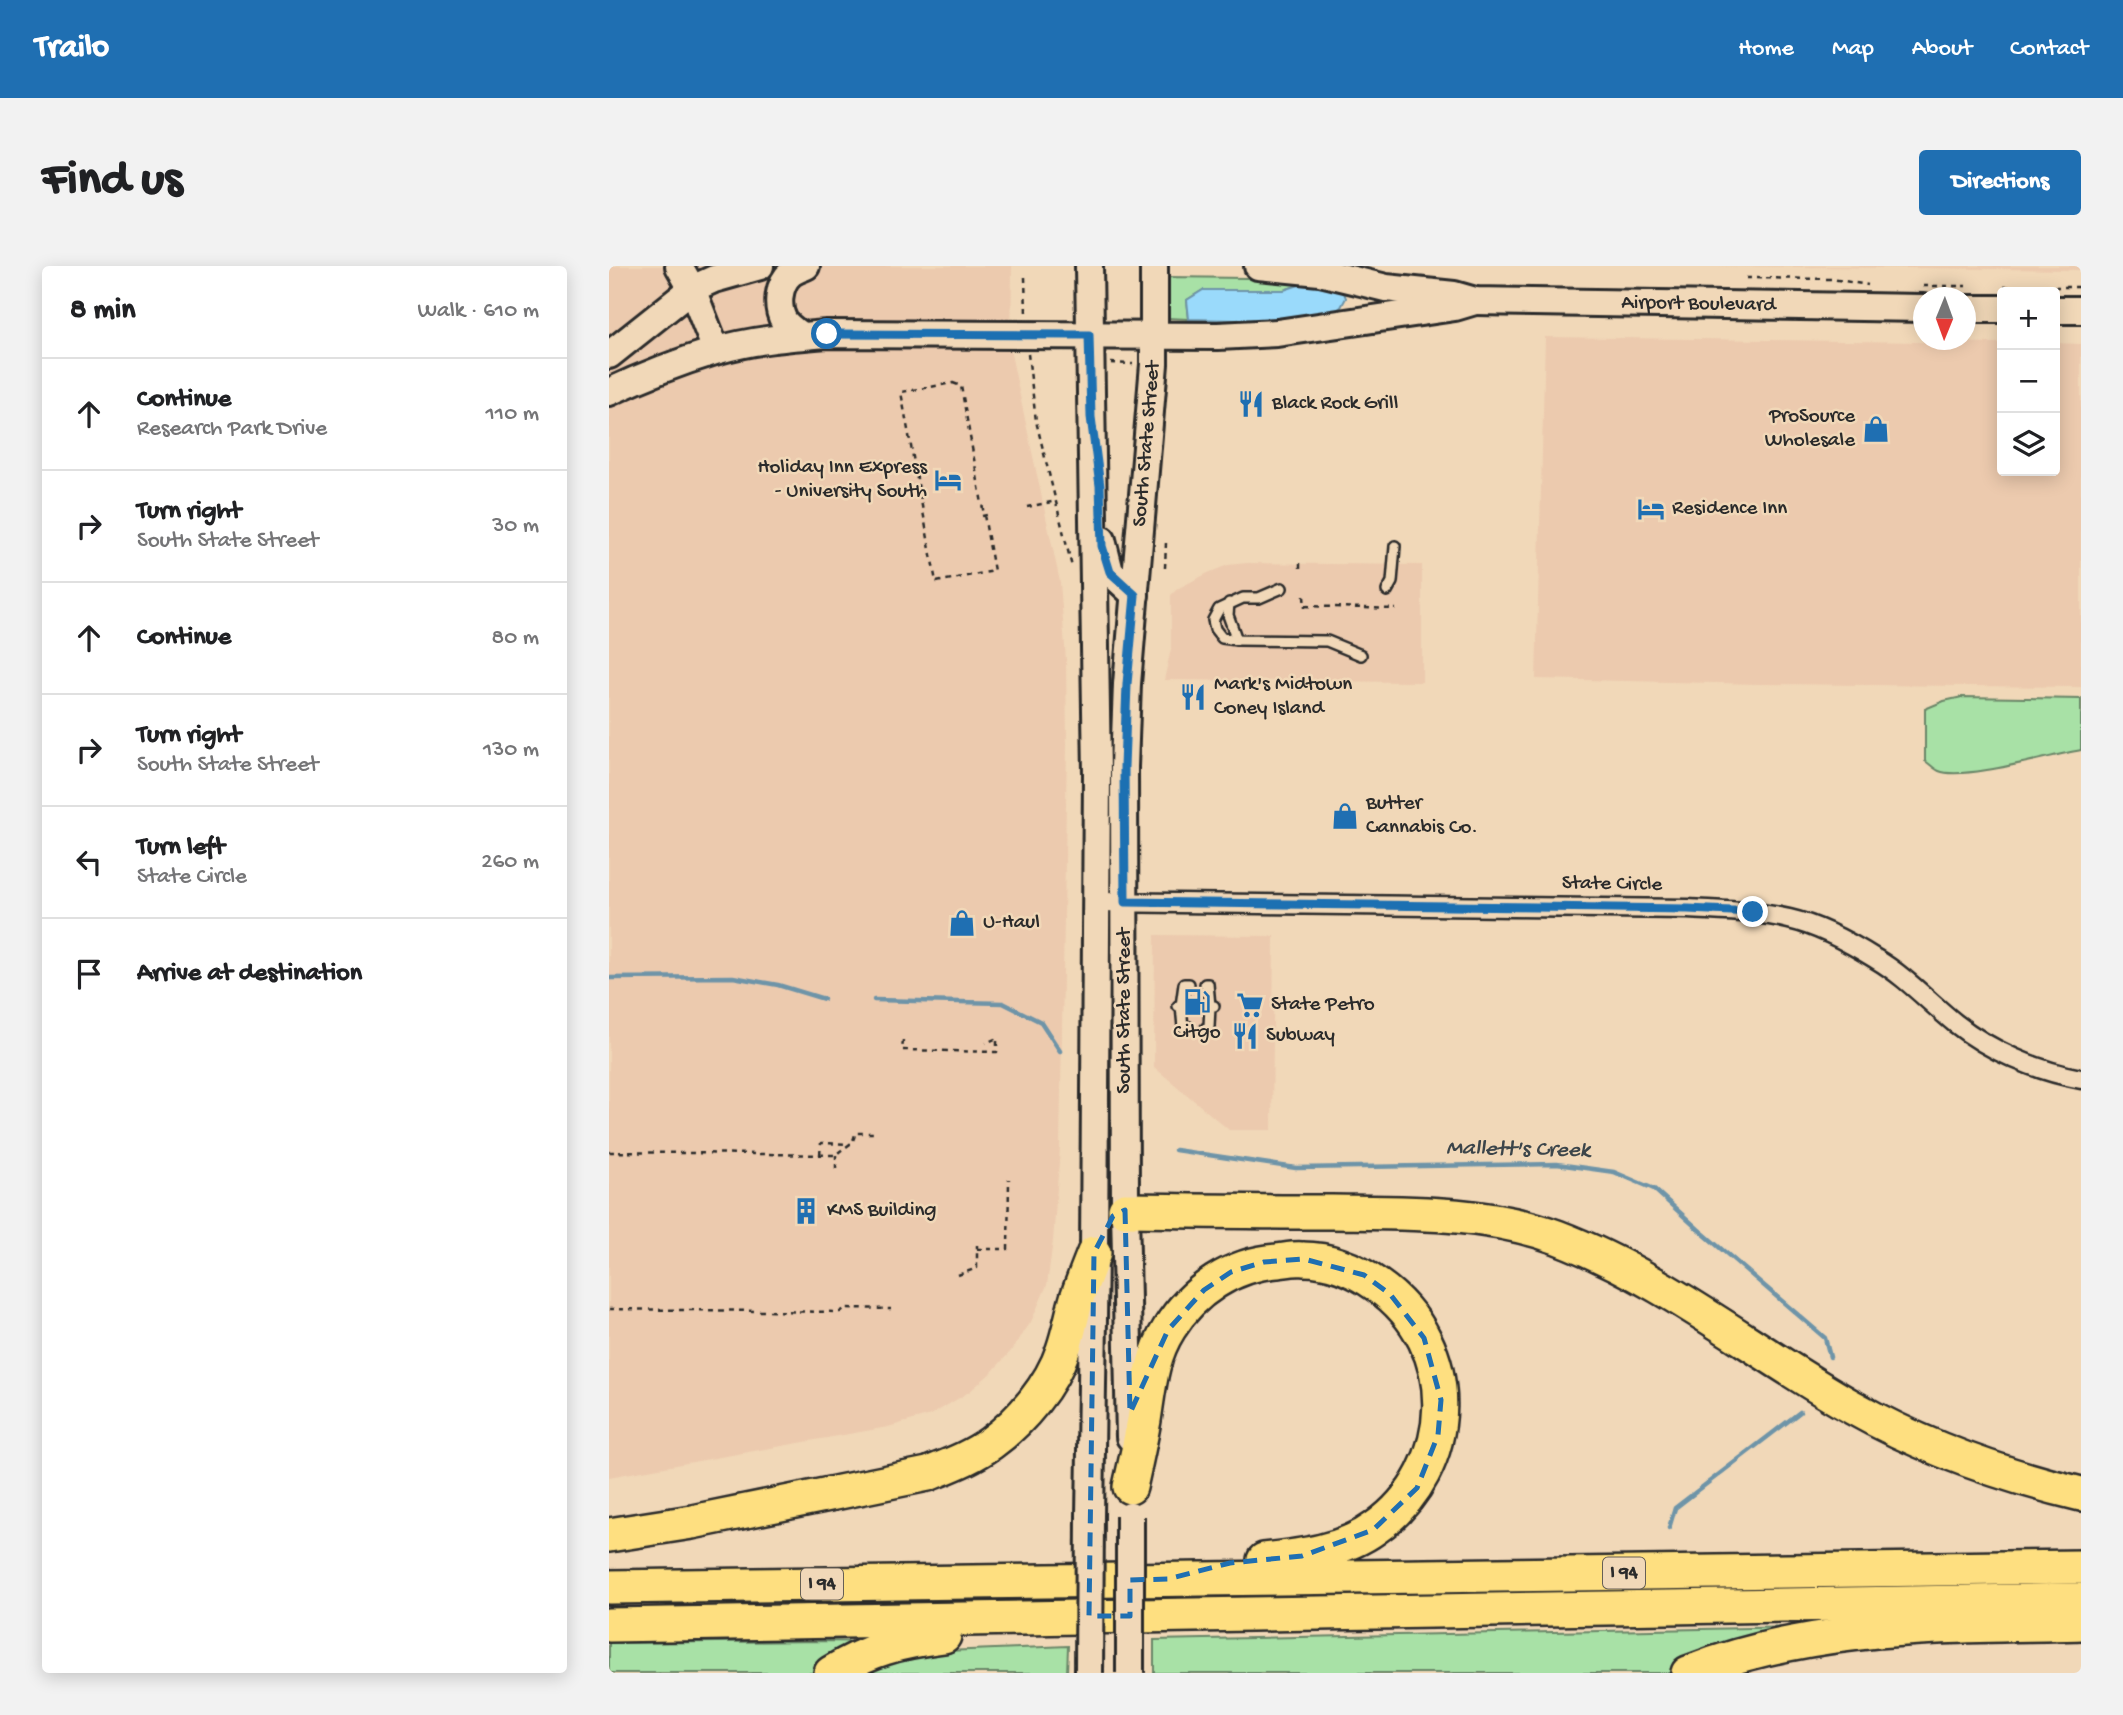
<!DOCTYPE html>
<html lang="en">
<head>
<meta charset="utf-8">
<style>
	:root { --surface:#fff; --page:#f2f2f2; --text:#202124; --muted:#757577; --line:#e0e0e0; --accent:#1f6fb2 }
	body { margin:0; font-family:"Gochi Hand",sans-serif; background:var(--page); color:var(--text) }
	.controls { position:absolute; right:21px; top:21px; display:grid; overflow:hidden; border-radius:7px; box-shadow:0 4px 18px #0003 }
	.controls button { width:63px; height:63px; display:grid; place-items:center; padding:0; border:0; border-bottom:2px solid var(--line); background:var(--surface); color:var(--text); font:35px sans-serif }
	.compass { position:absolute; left:1304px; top:21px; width:63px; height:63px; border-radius:50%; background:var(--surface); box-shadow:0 4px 18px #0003; rotate:181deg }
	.stop { position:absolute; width:21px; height:21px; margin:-16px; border:5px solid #1f6fb2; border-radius:50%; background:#fff }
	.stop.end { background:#1f6fb2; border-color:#fff; box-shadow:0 2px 7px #0008 }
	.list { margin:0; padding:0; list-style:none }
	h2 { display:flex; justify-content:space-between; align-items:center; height:91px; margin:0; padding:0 28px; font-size:30px }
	h2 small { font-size:23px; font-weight:400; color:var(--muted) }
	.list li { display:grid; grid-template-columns:46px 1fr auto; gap:21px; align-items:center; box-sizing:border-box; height:112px; padding:0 28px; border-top:2px solid var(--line) }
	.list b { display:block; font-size:26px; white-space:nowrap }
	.list p { margin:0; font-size:23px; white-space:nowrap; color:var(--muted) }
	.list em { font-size:23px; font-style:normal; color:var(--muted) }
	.icon { flex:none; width:38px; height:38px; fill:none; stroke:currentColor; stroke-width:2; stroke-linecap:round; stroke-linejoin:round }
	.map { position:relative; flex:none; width:1472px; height:1407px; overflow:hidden; border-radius:7px }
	header { display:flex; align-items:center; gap:42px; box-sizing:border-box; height:98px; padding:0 35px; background:var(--accent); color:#fff }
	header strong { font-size:33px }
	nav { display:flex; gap:38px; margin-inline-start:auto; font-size:24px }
	.intro { display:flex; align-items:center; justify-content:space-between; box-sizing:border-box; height:168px; padding:0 42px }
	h1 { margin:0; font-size:49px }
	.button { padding:18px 32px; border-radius:7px; background:var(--accent); color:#fff; font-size:24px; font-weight:700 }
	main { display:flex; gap:42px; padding:0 42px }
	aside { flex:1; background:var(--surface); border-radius:7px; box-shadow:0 4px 18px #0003 }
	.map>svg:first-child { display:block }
	.built { fill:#eccaae }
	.green { fill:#a8e1a6; stroke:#6a8668; stroke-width:2 }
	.water { fill:#9adafb; stroke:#6e94a8; stroke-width:2 }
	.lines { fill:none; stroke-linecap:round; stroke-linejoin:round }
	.stream { stroke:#6e94a8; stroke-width:4.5 }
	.lane-casing { stroke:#2b2b2b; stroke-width:14 }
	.street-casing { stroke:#2b2b2b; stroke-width:23 }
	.secondary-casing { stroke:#2b2b2b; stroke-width:32 }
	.highway-casing { stroke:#2b2b2b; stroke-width:38 }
	.path { stroke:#2b2b2b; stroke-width:2.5; stroke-dasharray:5 5; stroke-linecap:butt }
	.lane { stroke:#f1d8b8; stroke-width:9 }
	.street { stroke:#f1d8b8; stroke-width:18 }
	.secondary { stroke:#f1d8b8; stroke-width:26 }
	.highway { stroke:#fedf80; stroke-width:33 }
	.secondary-bridge-casing { stroke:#2b2b2b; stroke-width:32; stroke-linecap:butt }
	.secondary-bridge { stroke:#f1d8b8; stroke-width:26 }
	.route { stroke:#1f6fb2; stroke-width:9 }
	.marked { fill:none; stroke:#1f6fb2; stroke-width:5; stroke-dasharray:14 9; stroke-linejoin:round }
	.labels { text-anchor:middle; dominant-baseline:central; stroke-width:5; stroke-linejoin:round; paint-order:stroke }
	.shield { fill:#f1d8b8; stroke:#665f55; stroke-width:2 }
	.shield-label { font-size:19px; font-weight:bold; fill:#2b2b2b }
	.street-label { font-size:21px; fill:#2b2b2b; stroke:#f1d8b8 }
	.poi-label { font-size:21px; fill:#2b2b2b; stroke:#f1d8b8; text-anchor:start }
	.water-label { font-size:23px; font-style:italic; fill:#3c454a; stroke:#f1d8b8 }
</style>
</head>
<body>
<header>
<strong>Trailo</strong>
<nav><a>Home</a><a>Map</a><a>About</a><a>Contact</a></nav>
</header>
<div class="intro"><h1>Find us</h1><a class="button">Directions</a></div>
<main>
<aside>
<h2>8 min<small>Walk · 610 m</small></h2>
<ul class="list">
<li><svg class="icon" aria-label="ahead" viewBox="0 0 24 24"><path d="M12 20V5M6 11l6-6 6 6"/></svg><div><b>Continue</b><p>Research Park Drive</p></div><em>110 m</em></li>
<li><svg class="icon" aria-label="right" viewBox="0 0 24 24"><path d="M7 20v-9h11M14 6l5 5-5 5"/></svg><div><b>Turn right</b><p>South State Street</p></div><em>30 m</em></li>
<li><svg class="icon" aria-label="ahead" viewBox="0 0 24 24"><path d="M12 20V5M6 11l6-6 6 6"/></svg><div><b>Continue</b></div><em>80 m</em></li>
<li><svg class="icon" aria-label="right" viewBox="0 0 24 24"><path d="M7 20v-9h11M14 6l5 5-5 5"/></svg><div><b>Turn right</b><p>South State Street</p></div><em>130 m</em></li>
<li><svg class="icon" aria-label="left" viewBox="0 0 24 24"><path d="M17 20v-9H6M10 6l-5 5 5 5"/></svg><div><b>Turn left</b><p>State Circle</p></div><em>260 m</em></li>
<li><svg class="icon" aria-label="arrive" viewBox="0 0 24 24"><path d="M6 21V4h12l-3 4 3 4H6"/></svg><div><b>Arrive at destination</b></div></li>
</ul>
</aside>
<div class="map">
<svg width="1472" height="1407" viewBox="0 0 1472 1407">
	<rect width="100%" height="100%" fill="#f1d8b8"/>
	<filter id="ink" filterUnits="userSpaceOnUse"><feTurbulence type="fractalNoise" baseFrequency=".0143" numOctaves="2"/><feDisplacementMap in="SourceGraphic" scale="14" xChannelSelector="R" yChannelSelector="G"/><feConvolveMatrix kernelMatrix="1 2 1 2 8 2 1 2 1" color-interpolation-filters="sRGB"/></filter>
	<g filter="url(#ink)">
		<g class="built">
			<path d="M 0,0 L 403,0 L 402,88 L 451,316 L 457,394 L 458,479 L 451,882 L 444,975 L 438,1019 L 422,1056 L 402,1085 L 383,1106 L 360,1126 L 322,1149 L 279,1161 L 0,1211 Z"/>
			<path d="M 1107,0 L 1472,0 L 1472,4 Z"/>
			<path d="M 936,71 L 1393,77 L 1393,205 L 1446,205 L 1446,77 L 1472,78 L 1472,421 L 1151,418 L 927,413 Z"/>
			<path d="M 638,297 L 813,299 L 813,416 L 555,414 L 562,383 L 562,329 L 568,323 L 599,307 L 619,299 Z"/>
			<path d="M 546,669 L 665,670 L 663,864 L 620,864 L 545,801 Z"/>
		</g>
		<g class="green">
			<path d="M 557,11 L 638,12 L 693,18 L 675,24 L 594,24 L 578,34 L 580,53 L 556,52 Z"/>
			<path d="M 1353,431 L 1472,433 L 1472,484 C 1443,489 1354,515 1330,505 C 1325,503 1321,498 1316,495 L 1316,443 L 1335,435 Z"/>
			<path d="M 1238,1360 L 1071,1407 L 545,1407 L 545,1374 Z"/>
			<path d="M 219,1375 L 261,1376 L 208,1407 L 0,1407 L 0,1377 Z"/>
			<path d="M 459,1380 L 458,1407 L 250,1407 L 311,1386 Z"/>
		</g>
		<path class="water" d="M 693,18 L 726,23 L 735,27 L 737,32 L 732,41 L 726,45 L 672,55 L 580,53 L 578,34 L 594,24 L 675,24 Z"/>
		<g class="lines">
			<g class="stream">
				<path d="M 0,712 L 124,711 L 169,719 L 215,733"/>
				<path d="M 265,734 L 394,737 L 432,756 L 451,785"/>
				<path d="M 566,884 L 687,902 L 948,898 L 1005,906 L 1045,923 L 1089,963 L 1216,1072 L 1221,1091"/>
				<path d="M 1060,1262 L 1066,1242 L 1191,1146"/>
			</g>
			<defs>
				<g id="lane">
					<path d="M 673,322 L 650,332 L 634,332 L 610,343 L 604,354 L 606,363 L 613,372 L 628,374 L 718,375 L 752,389"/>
					<path d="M 778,325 L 783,316 L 786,280"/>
					<path d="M 620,337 L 619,349 L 628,374"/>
					<path d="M 580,718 L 575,718 L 572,740 L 580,740"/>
					<path d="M 596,718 L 599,718 L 601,740 L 597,740"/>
					<path d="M 569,740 L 572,740 L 574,761 L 580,761"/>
					<path d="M 597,762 L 600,761 L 601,740 L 605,740"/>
				</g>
				<path id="street" d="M 487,636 L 1079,643 C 1113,645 1147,645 1180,653 C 1211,660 1240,676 1267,693 C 1296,710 1320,736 1346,757 C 1381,785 1428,805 1472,813"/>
				<g id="secondary">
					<path d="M 70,0 L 83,23 L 107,84"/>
					<path d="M 480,0 L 488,507 L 485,987 L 481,1250"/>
					<path id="s1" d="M 649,0 L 711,6 L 777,22 L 845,29 L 866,35 L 1314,42"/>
					<path d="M 1356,43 L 1393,43"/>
					<path d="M 1446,44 L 1472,44"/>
					<path d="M 192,70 C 187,66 179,61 175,55 C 167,41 169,18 182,7 C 186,4 192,2 197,0"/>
					<path d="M 0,89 L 83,23 L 105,13 L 151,0"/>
					<path d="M 0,126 C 34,110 70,96 106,85 C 142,74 180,71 218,68 L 609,70 L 668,67 L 846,41 L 866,35"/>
					<path d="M 493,274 L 501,306 L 526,329"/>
					<path id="s2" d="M 521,1171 L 516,944 L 515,501 L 518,418 L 545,98 L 545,0"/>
				</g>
				<g id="highway">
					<path d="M 516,944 C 585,945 654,946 723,946 C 797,947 877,945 948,971 C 1056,1012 1145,1086 1245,1142 C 1316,1182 1393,1209 1472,1228"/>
					<path d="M 521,1221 C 526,1199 531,1176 535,1154 C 540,1122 542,1091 560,1063 C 583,1025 624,998 668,995 C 677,994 686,992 694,993 C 721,993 747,1004 768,1019 C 854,1079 850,1203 766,1262 C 735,1285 692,1290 655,1294"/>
					<path d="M 0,1269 L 83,1256 L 319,1208 C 341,1199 363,1191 382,1177 C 412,1155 442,1120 454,1084 C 460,1067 463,1049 468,1032 C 473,1017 479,1002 485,987"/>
					<path d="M 0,1321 L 1472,1301"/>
					<path d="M 0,1359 L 1472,1334"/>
					<path d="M 222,1407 C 261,1383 289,1376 335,1370"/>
					<path d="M 1079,1407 C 1205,1357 1339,1361 1472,1357"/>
				</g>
			</defs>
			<use href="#lane" class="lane-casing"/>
			<use href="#street" class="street-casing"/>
			<use href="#secondary" class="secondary-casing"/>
			<use href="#highway" class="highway-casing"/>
			<g class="path">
				<path d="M 416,11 L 417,49"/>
				<path d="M 1137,12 L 1223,13 L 1259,19"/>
				<path d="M 1314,20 L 1357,20"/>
				<path d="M 1395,21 L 1472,21"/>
				<path d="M 419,88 L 427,155 L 463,301"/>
				<path d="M 502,97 L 524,98"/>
				<path d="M 344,117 L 352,120 L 385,305 L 327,316 L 292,126 Z"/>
				<path d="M 418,241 L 447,235"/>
				<path d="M 373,250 L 382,248"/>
				<path d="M 556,302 L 557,276"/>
				<path d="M 691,302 L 691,294"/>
				<path d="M 695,330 L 696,342"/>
				<path d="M 696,340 L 787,343"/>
				<path d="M 294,775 L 293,784 L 388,786 L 388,772 L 377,777"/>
				<path d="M 0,886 L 227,889 C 235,880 245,880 246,867 L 264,867"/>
				<path d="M 211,889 L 212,877 L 242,878"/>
				<path d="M 227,903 L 227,889"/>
				<path d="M 368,983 L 399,983 L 400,913"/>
				<path d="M 349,1009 L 368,1002 L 368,979"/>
				<path d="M 0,1043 L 231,1046 L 237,1042 L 282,1043"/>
			</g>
			<use href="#lane" class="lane"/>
			<use href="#street" class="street"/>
			<use href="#secondary" class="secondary"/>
			<use href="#highway" class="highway"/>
			<defs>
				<g id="secondary-bridge">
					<path d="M 480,1407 L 481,1250"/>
					<path d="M 521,1407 L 521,1250"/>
				</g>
			</defs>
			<use href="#secondary-bridge" class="secondary-bridge-casing"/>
			<use href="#secondary-bridge" class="secondary-bridge"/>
		</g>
	</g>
	<g class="lines" filter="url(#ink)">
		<path class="route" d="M 218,68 L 480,69 L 482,151 L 491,220 L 493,280 L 501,306 L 526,329 L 518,418 L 515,501 L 516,636 L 1079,643 L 1144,646"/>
	</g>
	<path class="marked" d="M 516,944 L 521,1147 L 559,1064 L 595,1024 L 622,1006 L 655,996 L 695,993 L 755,1009 L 781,1028 L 815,1072 L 832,1134 L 829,1169 L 808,1222 L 764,1264 L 693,1290 L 621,1297 L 559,1313 L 521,1314 L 521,1350 L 480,1350 L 485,987 L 504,950 Z"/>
	<defs>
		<symbol id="restaurant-bare" viewBox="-9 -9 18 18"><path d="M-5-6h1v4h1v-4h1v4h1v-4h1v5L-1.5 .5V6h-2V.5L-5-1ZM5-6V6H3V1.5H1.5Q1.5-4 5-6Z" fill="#1f6fb2" stroke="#f1d8b8" stroke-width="2.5" paint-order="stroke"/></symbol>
		<symbol id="shop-bare" viewBox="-9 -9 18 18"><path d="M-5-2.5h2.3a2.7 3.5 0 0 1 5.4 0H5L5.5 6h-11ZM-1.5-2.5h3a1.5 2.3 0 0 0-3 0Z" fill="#1f6fb2" stroke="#f1d8b8" stroke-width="2.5" paint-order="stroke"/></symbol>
		<symbol id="hotel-bare" viewBox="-9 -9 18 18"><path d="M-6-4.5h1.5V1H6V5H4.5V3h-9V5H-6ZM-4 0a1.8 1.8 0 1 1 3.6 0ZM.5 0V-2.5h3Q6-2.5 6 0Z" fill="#1f6fb2" stroke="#f1d8b8" stroke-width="2.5" paint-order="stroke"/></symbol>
		<symbol id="fuel-bare" viewBox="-9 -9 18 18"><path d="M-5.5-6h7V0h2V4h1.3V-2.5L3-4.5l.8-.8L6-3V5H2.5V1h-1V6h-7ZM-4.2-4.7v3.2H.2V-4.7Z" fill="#1f6fb2" stroke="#f1d8b8" stroke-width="2.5" paint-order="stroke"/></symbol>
		<symbol id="supermarket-bare" viewBox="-9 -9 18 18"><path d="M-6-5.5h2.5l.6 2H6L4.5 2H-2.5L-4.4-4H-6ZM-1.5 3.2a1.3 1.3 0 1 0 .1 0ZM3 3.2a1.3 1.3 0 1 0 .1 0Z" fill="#1f6fb2" stroke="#f1d8b8" stroke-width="2.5" paint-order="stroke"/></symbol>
		<symbol id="building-bare" viewBox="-9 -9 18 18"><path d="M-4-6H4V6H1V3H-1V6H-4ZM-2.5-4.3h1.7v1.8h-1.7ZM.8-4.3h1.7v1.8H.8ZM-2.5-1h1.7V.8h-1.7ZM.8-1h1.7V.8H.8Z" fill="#1f6fb2" stroke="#f1d8b8" stroke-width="2.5" paint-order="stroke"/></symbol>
	</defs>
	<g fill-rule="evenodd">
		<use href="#restaurant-bare" x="623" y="119" width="38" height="38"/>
		<use href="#shop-bare" x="1248" y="144" width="38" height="38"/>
		<use href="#hotel-bare" x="320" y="195" width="38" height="38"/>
		<use href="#hotel-bare" x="1023" y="224" width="38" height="38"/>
		<use href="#restaurant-bare" x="565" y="412" width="38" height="38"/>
		<use href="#shop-bare" x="717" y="531" width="38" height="38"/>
		<use href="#shop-bare" x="334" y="638" width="38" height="38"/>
		<use href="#fuel-bare" x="569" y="717" width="38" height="38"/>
		<use href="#supermarket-bare" x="622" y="720" width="38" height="38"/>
		<use href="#restaurant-bare" x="617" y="751" width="38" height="38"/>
		<use href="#building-bare" x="178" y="926" width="38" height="38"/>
	</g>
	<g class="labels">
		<g class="shield">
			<rect x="994" y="1291.5" width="42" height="31" rx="5"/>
			<rect x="192" y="1302.5" width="42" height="31" rx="5"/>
		</g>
		<g class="shield-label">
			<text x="1015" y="1307">I 94</text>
			<text x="213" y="1318">I 94</text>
		</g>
		<g class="street-label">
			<text stroke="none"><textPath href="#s1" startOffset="444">Airport Boulevard</textPath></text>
			<text stroke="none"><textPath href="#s2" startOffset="994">South State Street</textPath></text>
			<text transform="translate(1003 619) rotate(1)">State Circle</text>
			<text transform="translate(516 745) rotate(-90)">South State Street</text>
		</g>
		<g class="poi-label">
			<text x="663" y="138">Black Rock Grill</text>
			<text x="1246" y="151" text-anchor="end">ProSource<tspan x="1246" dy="24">Wholesale</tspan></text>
			<text x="318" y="202" text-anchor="end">Holiday Inn Express<tspan x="318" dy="24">- University South</tspan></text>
			<text x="1063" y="243">Residence Inn</text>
			<text x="605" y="419">Mark's Midtown<tspan x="605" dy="24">Coney Island</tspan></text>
			<text x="757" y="538">Butter<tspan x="757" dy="24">Cannabis Co.</tspan></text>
			<text x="374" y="657">U-Haul</text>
			<text x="662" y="739">State Petro</text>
			<text x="588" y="767" text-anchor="middle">Citgo</text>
			<text x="657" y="770">Subway</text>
			<text x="218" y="945">KMS Building</text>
		</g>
		<g class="water-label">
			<text transform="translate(909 884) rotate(1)">Mallett's Creek</text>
		</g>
	</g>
</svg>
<div class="controls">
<button>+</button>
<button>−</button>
<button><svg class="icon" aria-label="layers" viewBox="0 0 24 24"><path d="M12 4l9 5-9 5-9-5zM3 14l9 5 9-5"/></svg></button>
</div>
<svg class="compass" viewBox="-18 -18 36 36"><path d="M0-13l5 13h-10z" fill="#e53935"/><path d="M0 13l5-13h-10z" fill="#757577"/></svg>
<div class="stop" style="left:218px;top:68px"></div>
<div class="stop end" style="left:1144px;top:646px"></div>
</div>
</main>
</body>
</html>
